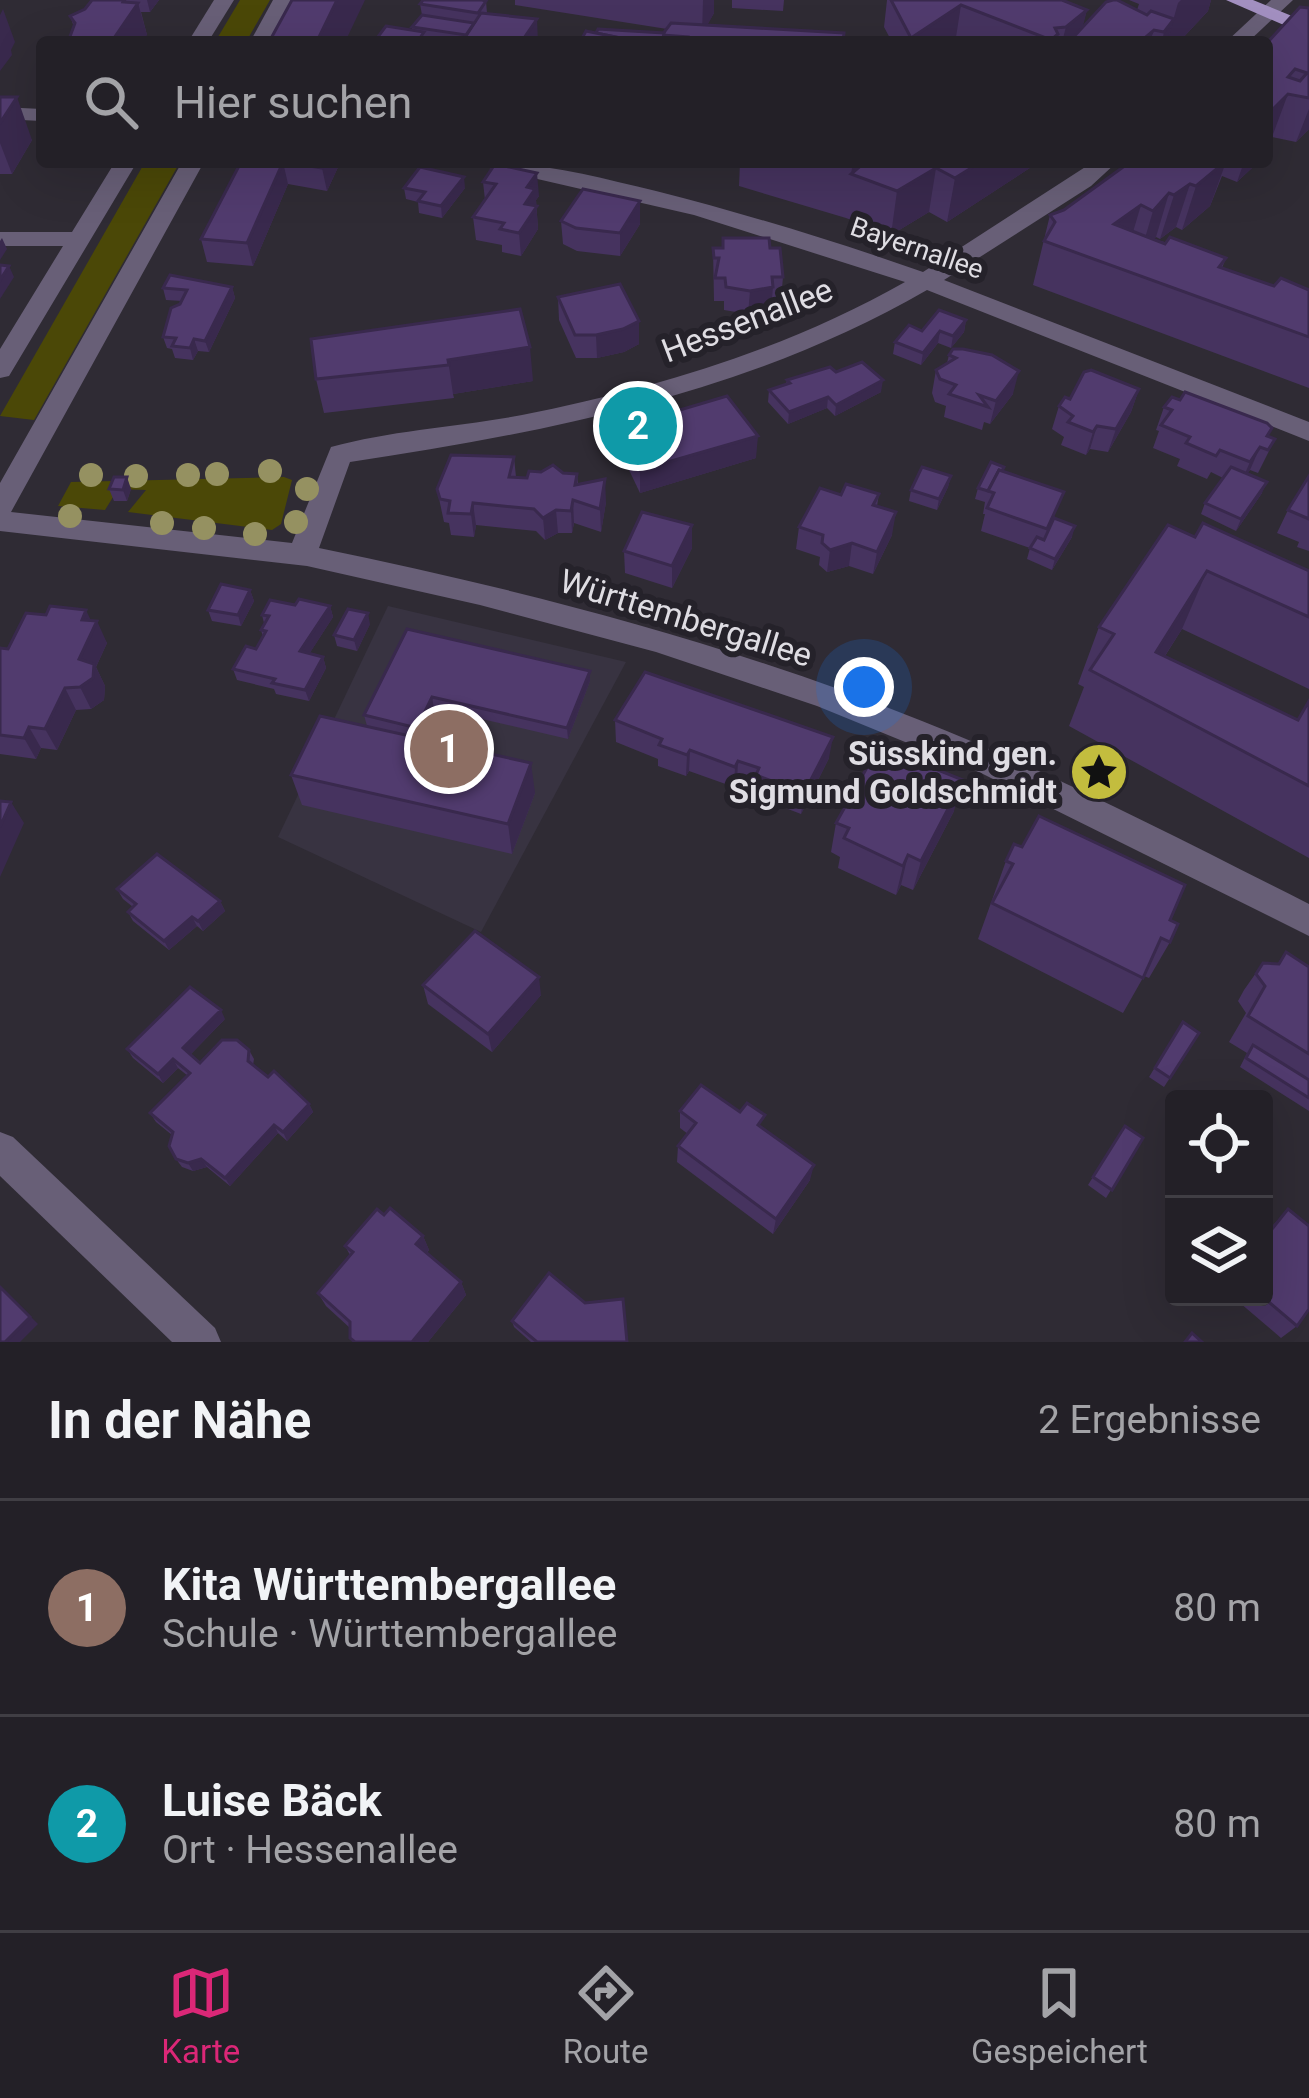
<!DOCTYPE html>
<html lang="de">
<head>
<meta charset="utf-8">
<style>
	:root { --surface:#232027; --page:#2b282f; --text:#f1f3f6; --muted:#a3a3a7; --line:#403e44; --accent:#db2777 }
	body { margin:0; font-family:Roboto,sans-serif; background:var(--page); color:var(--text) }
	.controls { position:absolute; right:36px; bottom:36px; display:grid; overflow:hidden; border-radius:12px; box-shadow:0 12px 48px #0002 }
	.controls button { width:108px; height:108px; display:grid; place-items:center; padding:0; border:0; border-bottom:3px solid var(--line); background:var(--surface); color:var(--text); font:60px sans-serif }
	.you { position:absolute; left:864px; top:687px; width:42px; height:42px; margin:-30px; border:9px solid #fff; border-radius:50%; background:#1a73e8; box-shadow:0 0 0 18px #1a73e833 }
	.badge { display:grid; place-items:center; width:78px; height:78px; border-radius:50%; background:var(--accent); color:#fff; font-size:39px; font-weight:700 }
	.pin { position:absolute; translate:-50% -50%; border:6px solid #fff; box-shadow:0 3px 12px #0006 }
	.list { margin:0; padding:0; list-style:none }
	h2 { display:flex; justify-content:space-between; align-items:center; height:156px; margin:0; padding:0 48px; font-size:51px }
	h2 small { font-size:39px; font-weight:400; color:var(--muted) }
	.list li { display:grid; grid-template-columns:78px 1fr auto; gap:36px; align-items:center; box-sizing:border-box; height:216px; padding:0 48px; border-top:3px solid var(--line) }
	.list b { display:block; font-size:45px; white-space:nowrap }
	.list p { margin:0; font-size:39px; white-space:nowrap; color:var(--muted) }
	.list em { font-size:39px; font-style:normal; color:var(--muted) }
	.icon { flex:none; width:66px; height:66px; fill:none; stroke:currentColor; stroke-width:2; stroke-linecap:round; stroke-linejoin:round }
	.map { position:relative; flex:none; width:1309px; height:1342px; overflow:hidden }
	.search { position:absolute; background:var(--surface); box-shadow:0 12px 48px #0002; left:36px; right:36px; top:36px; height:132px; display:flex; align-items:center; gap:30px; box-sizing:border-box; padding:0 42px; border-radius:12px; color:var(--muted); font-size:45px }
	.sheet { height:588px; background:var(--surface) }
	nav { display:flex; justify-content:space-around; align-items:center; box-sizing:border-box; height:168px; border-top:3px solid var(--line); background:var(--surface); font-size:33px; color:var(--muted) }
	nav a { display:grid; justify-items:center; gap:6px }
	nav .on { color:var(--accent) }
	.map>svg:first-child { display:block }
	.built { fill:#383341 }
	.green { fill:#4b4807 }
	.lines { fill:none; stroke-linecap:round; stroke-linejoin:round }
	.minor { fill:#685f77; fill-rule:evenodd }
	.major { fill:#a28fc0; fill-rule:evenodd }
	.tree { fill:#959161 }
	.wall { fill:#46335f }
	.shaded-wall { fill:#39294d }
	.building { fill:#513b6e; stroke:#39294d; stroke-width:3; fill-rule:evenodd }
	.labels { text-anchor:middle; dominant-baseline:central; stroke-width:12; stroke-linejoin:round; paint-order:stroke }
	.far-street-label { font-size:27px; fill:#dfdde3; stroke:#25222a }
	.street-label { font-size:33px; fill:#dfdde3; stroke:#25222a }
	.poi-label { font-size:33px; font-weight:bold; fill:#dfdde3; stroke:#25222a; text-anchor:end }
</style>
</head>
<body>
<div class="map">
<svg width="1309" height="1342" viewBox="0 0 1309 1342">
	<rect width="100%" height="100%" fill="#2f2b34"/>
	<path class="built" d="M 388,606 L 626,662 L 481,932 L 278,837 Z"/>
	<g class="green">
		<path d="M 240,0 L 270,0 L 246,42 L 215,42 Z"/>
		<path d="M 145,162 L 180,162 L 34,420 L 0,416 Z"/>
		<path d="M 284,477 L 292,480 L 281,524 L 272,530 L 128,512 L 146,490 L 118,489 L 105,510 L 58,506 L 71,482 Z"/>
	</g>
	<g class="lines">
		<g class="minor">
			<path d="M 214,0 L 234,0 L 208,42 L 188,42 Z"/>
			<path d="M 273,0 L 293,0 L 270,42 L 250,42 Z"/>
			<path d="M 1271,0 L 1293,0 L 1248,42 L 1226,42 Z"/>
			<path d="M 0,107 L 42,109 L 42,121 L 0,119 Z"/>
			<path d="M 115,162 L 137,162 L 9,376 L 0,378 L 0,349 L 63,246 L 0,246 L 0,232 L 72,232 Z"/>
			<path d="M 182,162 L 204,162 L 11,512 L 292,543 L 331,447 C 392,430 459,427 522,415 C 655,389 787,349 905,282 L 694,215 L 485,167 L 482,162 C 542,162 598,177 656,191 C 746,214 835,241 923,272 L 1093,162 L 1117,162 L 1091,186 L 944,280 L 1309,422 L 1309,441 L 927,290 C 751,392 550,432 350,462 L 319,548 C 524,590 728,643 922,721 C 1055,774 1182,840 1309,904 L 1309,936 L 981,773 L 817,706 L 656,652 L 480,605 L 307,566 L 0,531 L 0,483 Z"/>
			<path d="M 0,1132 L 13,1137 L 215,1328 L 221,1342 L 172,1342 L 0,1176 Z"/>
		</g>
		<path class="major" d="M 1226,0 L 1253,0 L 1309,23 L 1309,36 Z"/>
	</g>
	<g class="tree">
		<circle cx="270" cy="471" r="12"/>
		<circle cx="217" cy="474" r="12"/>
		<circle cx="91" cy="475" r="12"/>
		<circle cx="188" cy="475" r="12"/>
		<circle cx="136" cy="476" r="12"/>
		<circle cx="307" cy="489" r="12"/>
		<circle cx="70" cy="516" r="12"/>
		<circle cx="296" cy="522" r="12"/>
		<circle cx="162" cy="523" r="12"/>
		<circle cx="204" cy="528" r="12"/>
		<circle cx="255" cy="534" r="12"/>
	</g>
	<g class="wall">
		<path d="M 92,0 L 159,0 L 150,12 L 141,12 L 147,35 L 74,27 L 70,16 L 85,9 Z"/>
		<path d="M 515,0 L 714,0 L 714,13 L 707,25 L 843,42 L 580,42 L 596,33 L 664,33 L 667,29 L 515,5 Z"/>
		<path d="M 732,0 L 784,0 L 783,11 L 732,8 Z"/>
		<path d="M 887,0 L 1062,0 L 1087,10 L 1082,27 L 1137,10 L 1139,4 L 1129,0 L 1211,0 L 1208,11 L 1179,42 L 967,42 L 956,37 L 949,42 L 892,42 L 884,27 Z"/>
		<path d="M 486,1 L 487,13 L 495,40 L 493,42 L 436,42 L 425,40 L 412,30 L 412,27 L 422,15 L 420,4 Z"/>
		<path d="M 1309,8 L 1309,129 L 1296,142 L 1272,137 L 1267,143 Z"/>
		<path d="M 0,97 L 32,140 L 12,174 L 0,174 Z"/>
		<path d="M 241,162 L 338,162 L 339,165 L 327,191 L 288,184 L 253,266 L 207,262 L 201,239 Z"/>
		<path d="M 740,162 L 1039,162 L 947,222 L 929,212 L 891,235 L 846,218 L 739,186 Z"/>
		<path d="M 1130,162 L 1256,162 L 1254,166 L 1237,182 L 1222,176 L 1210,206 L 1182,230 L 1176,227 L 1160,239 L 1156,237 L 1153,239 L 1226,258 L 1222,268 L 1274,286 L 1309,290 L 1309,388 L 1033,285 L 1050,215 L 1064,210 Z"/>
		<path d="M 483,182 L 539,196 L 536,200 L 538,229 L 521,256 L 502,252 L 502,245 L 476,240 L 473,217 L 485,200 Z"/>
		<path d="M 404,188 L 465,188 L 442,218 L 419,213 L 418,202 L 406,199 Z"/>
		<path d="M 561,221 L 640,224 L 620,256 L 577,251 L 563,244 Z"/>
		<path d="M 713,248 L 770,248 L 783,277 L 781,300 L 772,300 L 771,310 L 748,314 L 724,310 L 724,301 L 714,301 Z"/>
		<path d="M 232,287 L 235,298 L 209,352 L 198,351 L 193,360 L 175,358 L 172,349 L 167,348 L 163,337 L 182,301 L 166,300 L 163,288 Z"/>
		<path d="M 558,297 L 639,321 L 639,344 L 624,352 L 597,358 L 576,358 L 559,320 Z"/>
		<path d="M 966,320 L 964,332 L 951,348 L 938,343 L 921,365 L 893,354 L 895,342 L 922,331 Z"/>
		<path d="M 311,339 L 533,381 L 453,394 L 454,398 L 324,413 L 316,379 Z"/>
		<path d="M 953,349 L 1013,394 L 990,424 L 984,422 L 982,430 L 944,417 L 946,406 L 935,402 L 932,393 L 936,370 L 947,363 L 949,355 Z"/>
		<path d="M 836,372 L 881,392 L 835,416 L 827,408 L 788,424 L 768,402 L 769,390 L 786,384 L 787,380 Z"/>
		<path d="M 1139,389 L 1131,412 L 1108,452 L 1090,449 L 1086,455 L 1061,445 L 1064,437 L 1052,429 L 1059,406 L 1070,399 Z"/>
		<path d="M 1164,407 L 1275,439 L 1258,473 L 1250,470 L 1247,474 L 1262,493 L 1236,531 L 1201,514 L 1205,503 L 1223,478 L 1211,472 L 1207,479 L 1177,466 L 1180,459 L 1153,448 L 1159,431 L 1156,430 Z"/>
		<path d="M 619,428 L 756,458 L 640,493 L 620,451 Z"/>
		<path d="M 514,457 L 516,477 L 527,478 L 563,473 L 577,474 L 578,484 L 606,502 L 601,532 L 574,523 L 572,533 L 558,533 L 545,540 L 536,531 L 476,525 L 474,537 L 451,535 L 449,523 L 444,522 L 437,489 Z"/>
		<path d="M 1003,471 L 1056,518 L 1072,537 L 1052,570 L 1027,559 L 1030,548 L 981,531 L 985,514 L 983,514 L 985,502 L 975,499 L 978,488 Z"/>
		<path d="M 951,476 L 948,487 L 937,510 L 909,501 L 911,490 Z"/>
		<path d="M 1309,476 L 1309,551 L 1297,547 L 1299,542 L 1277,533 L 1288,510 Z"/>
		<path d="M 109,489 L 131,489 L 127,501 L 114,501 Z"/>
		<path d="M 879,494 L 877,506 L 892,535 L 873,574 L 849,566 L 827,572 L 819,565 L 820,557 L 796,549 L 799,527 L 841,495 Z"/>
		<path d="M 692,525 L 692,548 L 672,588 L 625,573 L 624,551 Z"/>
		<path d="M 1195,537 L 1309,571 L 1309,689 L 1182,629 L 1165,656 L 1298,720 L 1309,699 L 1309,858 L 1069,726 L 1084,687 L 1078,684 L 1099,627 Z"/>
		<path d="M 250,590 L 254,601 L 241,626 L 212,621 L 208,610 Z"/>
		<path d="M 295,605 L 330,606 L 333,617 L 309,654 L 323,657 L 326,668 L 309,701 L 276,694 L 274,689 L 237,680 L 233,669 L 256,649 L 263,637 L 261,630 L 264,623 L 262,615 Z"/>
		<path d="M 91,620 L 107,643 L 96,667 L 105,686 L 104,700 L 91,709 L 76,710 L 57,750 L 41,748 L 36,759 L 0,754 L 0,648 L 8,649 Z"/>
		<path d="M 370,624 L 357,651 L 337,646 L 334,635 Z"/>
		<path d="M 407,629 L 590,671 L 590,681 L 568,739 L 434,708 L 420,738 L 535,793 L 512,854 L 302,805 L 291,775 L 367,726 L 364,715 Z"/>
		<path d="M 615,720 L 829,758 L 801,814 L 754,796 L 755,788 L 737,782 L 734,787 L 689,771 L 686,776 L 658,766 L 658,759 L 616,742 Z"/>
		<path d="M 911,759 L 931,761 L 930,767 L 954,811 L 913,890 L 901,885 L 896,895 L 838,868 L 840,857 L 831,852 L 836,823 Z"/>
		<path d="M 1006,861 L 1170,920 L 1170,942 L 1149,978 L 1144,976 L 1123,1013 L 978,939 Z"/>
		<path d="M 117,889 L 220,901 L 225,911 L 203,931 L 197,926 L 169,950 L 133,921 L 128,912 L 133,907 L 123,899 Z"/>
		<path d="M 1286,952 L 1309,967 L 1309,1111 L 1240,1067 L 1247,1053 L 1229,1042 L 1246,1013 L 1238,1001 L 1244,990 L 1263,963 L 1278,963 Z"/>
		<path d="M 423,985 L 541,995 L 492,1052 L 428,1004 Z"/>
		<path d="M 225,1019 L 190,1055 L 200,1063 L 249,1050 L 254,1059 L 253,1065 L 309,1104 L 313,1112 L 287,1141 L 278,1133 L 230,1186 L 207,1167 L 193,1171 L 182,1167 L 176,1159 L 172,1135 L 156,1122 L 150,1113 L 188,1076 L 178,1068 L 163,1083 L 133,1058 L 127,1049 Z"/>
		<path d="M 1183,1022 L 1199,1033 L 1164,1087 L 1149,1077 Z"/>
		<path d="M 680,1111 L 763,1129 L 810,1180 L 773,1234 L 677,1162 L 678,1146 L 688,1134 L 680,1128 Z"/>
		<path d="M 1125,1126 L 1143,1138 L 1106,1198 L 1088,1185 Z"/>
		<path d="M 1288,1209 L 1297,1326 L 1281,1338 L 1233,1297 L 1264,1297 L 1264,1235 Z"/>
		<path d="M 384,1215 L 423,1236 L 429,1250 L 427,1253 L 461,1282 L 466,1295 L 428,1342 L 353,1342 L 350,1338 L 350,1328 L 326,1306 L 318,1293 L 350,1255 L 345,1246 Z"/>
		<path d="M 512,1321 L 627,1342 L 531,1342 L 514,1327 Z"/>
	</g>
	<g class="shaded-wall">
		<path d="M 124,0 L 126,0 L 130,14 L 138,3 L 147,35 L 143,42 L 109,42 Z"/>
		<path d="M 147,0 L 159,0 L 150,12 Z"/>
		<path d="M 337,0 L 365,0 L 345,42 L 319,37 Z"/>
		<path d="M 703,0 L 714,0 L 714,13 L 702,35 Z"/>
		<path d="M 1181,0 L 1211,0 L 1208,11 L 1179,42 L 1167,42 L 1178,3 Z"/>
		<path d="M 961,5 L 956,37 L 949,42 L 911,42 L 911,38 Z"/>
		<path d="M 3,9 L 15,42 L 11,50 L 12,55 L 0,71 L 0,15 Z"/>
		<path d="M 1087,10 L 1079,42 L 1062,42 L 1066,27 Z"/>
		<path d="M 537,19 L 538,42 L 524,38 Z"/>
		<path d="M 1174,19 L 1167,42 L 1162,42 L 1164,32 Z"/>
		<path d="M 1154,30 L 1150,42 L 1140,42 Z"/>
		<path d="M 1288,94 L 1272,137 L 1267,143 L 1267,115 Z"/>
		<path d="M 17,97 L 32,140 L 12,174 L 0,143 L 0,123 Z"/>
		<path d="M 1309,109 L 1309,129 L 1296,142 Z"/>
		<path d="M 283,162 L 288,184 L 253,266 L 247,243 Z"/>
		<path d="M 325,162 L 338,162 L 339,165 L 327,191 L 322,168 Z"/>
		<path d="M 853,162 L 875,162 L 851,174 Z"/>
		<path d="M 981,162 L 1039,162 L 947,222 L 955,178 Z"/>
		<path d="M 1208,162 L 1226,162 L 1210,206 L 1182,230 L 1196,186 Z"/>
		<path d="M 1244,162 L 1256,162 L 1254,166 L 1237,182 Z"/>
		<path d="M 936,168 L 929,212 L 891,235 L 897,191 Z"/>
		<path d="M 537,173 L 539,196 L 536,200 L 538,229 L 521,256 L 519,233 L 527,187 Z"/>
		<path d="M 464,177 L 465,188 L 442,218 L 441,206 Z"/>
		<path d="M 1190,184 L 1176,227 L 1160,239 L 1174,195 Z"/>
		<path d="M 1169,193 L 1156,237 L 1140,255 L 1153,211 Z"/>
		<path d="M 640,201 L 640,224 L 620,256 L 620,233 Z"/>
		<path d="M 1141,205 L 1128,249 L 1114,224 Z"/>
		<path d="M 2,238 L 7,249 L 0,260 L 0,241 Z"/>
		<path d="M 9,266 L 14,277 L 0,299 L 0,280 Z"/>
		<path d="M 232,287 L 235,298 L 209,352 L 205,341 Z"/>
		<path d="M 773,287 L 771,310 L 748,314 L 750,291 Z"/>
		<path d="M 966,320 L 964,332 L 951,348 L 953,336 Z"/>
		<path d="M 639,321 L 639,344 L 624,352 L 597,358 L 596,335 Z"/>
		<path d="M 940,331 L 938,343 L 921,365 L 923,353 Z"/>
		<path d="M 194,339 L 198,351 L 193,360 L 190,348 Z"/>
		<path d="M 530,347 L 533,381 L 453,394 L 448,360 Z"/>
		<path d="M 1019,371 L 1013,394 L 990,424 L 996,401 Z"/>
		<path d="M 883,380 L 881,392 L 835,416 L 836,405 Z"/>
		<path d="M 1139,389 L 1131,412 L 1108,452 L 1116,429 Z"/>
		<path d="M 828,397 L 827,408 L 788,424 L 789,412 Z"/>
		<path d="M 1097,426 L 1090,449 L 1086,455 L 1093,432 Z"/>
		<path d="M 758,436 L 756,458 L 640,493 L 640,470 Z"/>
		<path d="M 1260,447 L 1250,470 L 1240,485 L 1250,462 Z"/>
		<path d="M 951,476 L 948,487 L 937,510 L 939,499 Z"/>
		<path d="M 127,477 L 131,489 L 127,501 L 123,490 Z"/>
		<path d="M 605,479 L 606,502 L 601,532 L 600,509 Z"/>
		<path d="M 1267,482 L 1262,493 L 1236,531 L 1241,519 Z"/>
		<path d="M 573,500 L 574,523 L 572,533 L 571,511 Z"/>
		<path d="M 473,503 L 476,525 L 474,537 L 471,514 Z"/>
		<path d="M 556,510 L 558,533 L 545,540 L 543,518 Z"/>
		<path d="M 896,512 L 892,535 L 873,574 L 877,552 Z"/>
		<path d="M 692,525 L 692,548 L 672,588 L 672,566 Z"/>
		<path d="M 1075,526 L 1072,537 L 1052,570 L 1055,559 Z"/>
		<path d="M 852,543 L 849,566 L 827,572 L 830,550 Z"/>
		<path d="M 1207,571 L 1182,629 L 1139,696 L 1156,652 Z"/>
		<path d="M 250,590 L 254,601 L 241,626 L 238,615 Z"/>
		<path d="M 330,606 L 333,617 L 304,662 L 300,651 Z"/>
		<path d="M 86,610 L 94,627 L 97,621 L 107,643 L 96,667 L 105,686 L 104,700 L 91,709 L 80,687 L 79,659 L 82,620 Z"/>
		<path d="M 368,613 L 370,624 L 357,651 L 354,640 Z"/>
		<path d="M 323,657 L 326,668 L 309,701 L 305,690 Z"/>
		<path d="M 590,671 L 590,681 L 568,739 L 567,728 Z"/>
		<path d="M 65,688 L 76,710 L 57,750 L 45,729 Z"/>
		<path d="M 432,697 L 434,708 L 419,739 L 417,728 Z"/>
		<path d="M 29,727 L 41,748 L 36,759 L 24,738 Z"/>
		<path d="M 833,737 L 829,758 L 801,814 L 804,793 Z"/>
		<path d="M 690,750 L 689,771 L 686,776 L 687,755 Z"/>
		<path d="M 738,761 L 737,782 L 734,787 L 735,767 Z"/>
		<path d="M 531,763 L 535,793 L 512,854 L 508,824 Z"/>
		<path d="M 963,780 L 954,811 L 913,890 L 921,861 Z"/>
		<path d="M 11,802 L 24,823 L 0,877 L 0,827 Z"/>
		<path d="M 908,855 L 901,885 L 896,895 L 903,866 Z"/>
		<path d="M 220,901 L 225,911 L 203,931 L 198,921 Z"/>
		<path d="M 192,917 L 197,926 L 169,950 L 164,941 Z"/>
		<path d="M 539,977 L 541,995 L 492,1052 L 488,1034 Z"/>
		<path d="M 221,1010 L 225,1019 L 188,1057 L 183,1048 Z"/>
		<path d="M 173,1059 L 178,1068 L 163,1083 L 158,1074 Z"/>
		<path d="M 309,1104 L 313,1112 L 287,1141 L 283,1132 Z"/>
		<path d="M 274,1125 L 278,1133 L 230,1186 L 225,1178 Z"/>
		<path d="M 201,1159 L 207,1167 L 193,1171 L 188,1163 Z"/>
		<path d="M 814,1165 L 810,1180 L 773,1234 L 776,1219 Z"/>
		<path d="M 423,1236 L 429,1250 L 422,1258 L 416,1244 Z"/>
		<path d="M 461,1282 L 466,1295 L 428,1342 L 412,1342 Z"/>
		<path d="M 0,1286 L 38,1324 L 20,1342 L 5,1342 Z"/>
	</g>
	<g class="building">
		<path d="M 92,0 L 124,0 L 123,2 L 138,3 L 114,38 L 109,42 L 68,42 L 75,23 L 70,16 L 85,9 Z"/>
		<path d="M 292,0 L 337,0 L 319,37 L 361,42 L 269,42 Z"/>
		<path d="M 423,0 L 482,0 L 486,1 L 478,13 L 420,4 Z"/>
		<path d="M 891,0 L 1062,0 L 1087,10 L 1066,27 L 1055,28 L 1058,34 L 1051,40 L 961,5 L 911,38 Z"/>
		<path d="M 1113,0 L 1117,0 L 1147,15 L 1151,11 L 1174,19 L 1164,32 L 1154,30 L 1140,42 L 1069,42 L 1106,2 Z"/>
		<path d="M 1300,7 L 1309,8 L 1309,98 L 1288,94 L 1267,115 L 1267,43 ZM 1295,69 L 1307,73 L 1300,81 L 1288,77 Z"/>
		<path d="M 481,13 L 537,19 L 524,38 L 555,42 L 505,42 L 495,40 L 493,42 L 462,42 Z"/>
		<path d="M 422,15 L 474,23 L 466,35 L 412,27 Z"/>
		<path d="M 671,23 L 844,33 L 843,42 L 698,42 L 689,37 L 662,35 Z"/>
		<path d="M 386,26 L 424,32 L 417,42 L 374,42 Z"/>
		<path d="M 598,29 L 664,33 L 662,42 L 630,42 L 630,40 L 596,33 Z"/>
		<path d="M 586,31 L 630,40 L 628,42 L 580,42 Z"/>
		<path d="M 0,97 L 17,97 L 0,123 Z"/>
		<path d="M 241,162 L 283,162 L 247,243 L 201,239 Z"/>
		<path d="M 286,162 L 325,162 L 322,168 Z"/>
		<path d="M 865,162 L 981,162 L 955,178 L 936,168 L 897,191 L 851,174 Z"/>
		<path d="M 1130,162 L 1225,162 L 1196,186 L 1190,184 L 1174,195 L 1169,193 L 1153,211 L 1141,205 L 1114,224 L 1165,244 L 1170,237 L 1226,258 L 1219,267 L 1274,286 L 1281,278 L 1309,290 L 1309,337 L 1044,241 L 1055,222 L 1050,215 L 1064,210 Z"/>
		<path d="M 495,164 L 537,173 L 527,187 L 535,189 L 525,204 L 537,206 L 519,233 L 500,229 L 504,223 L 473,217 L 496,184 L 483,182 Z"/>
		<path d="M 420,167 L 464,177 L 441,206 L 418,201 L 425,192 L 404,188 Z"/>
		<path d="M 583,189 L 640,201 L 620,233 L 576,228 L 561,221 Z"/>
		<path d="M 723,238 L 769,238 L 770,248 L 780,248 L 783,277 L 772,277 L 773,287 L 750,291 L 726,287 L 725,278 L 715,278 L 719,258 L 714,258 L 713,248 L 723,248 Z"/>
		<path d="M 0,265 L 9,266 L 0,280 Z"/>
		<path d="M 170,275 L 232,287 L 205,341 L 194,339 L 190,348 L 172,346 L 176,338 L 163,337 L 171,308 L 180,304 L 187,290 L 163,288 Z"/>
		<path d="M 620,284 L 639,321 L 623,329 L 596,335 L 575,335 L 558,297 Z"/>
		<path d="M 520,309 L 530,347 L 448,360 L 449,365 L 316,379 L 311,339 Z"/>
		<path d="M 939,310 L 966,320 L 953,336 L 940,331 L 923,353 L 895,342 L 909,325 L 922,331 Z"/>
		<path d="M 953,349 L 963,349 L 992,355 L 1019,371 L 996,401 L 979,395 L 988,407 L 949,394 L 956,385 L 940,379 L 936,370 L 956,358 L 949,355 Z"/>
		<path d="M 862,362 L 883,380 L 836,405 L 828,397 L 789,412 L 769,390 L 790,383 L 787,380 L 830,367 L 836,372 Z"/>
		<path d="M 1091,370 L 1139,389 L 1116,429 L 1097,426 L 1093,432 L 1068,422 L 1073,416 L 1059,406 L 1065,397 L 1070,399 L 1084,372 Z"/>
		<path d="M 1185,392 L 1267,423 L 1272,428 L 1267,436 L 1275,439 L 1268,450 L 1260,447 L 1250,462 L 1220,450 L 1216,456 L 1186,443 L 1190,437 L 1161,425 L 1172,410 L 1164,407 L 1172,397 L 1180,400 Z"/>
		<path d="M 727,396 L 758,436 L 640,470 L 619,428 Z"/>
		<path d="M 451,455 L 514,457 L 509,477 L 527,478 L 529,471 L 541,472 L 553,465 L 563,473 L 577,474 L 575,485 L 605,479 L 600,509 L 573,500 L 571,511 L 556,510 L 543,518 L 534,509 L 473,503 L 471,514 L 448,513 L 450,501 L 440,499 L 437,489 Z"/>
		<path d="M 991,462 L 1004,467 L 1002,471 L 999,470 L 988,491 L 978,488 Z"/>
		<path d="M 922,467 L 951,476 L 939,499 L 911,490 Z"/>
		<path d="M 1231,467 L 1267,482 L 1241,519 L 1205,503 Z"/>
		<path d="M 999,470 L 1064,492 L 1047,529 L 987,508 L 994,493 L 988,491 Z"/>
		<path d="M 1309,476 L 1309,519 L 1288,510 Z"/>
		<path d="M 114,477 L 127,477 L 123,490 L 109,489 Z"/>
		<path d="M 846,484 L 879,494 L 873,505 L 896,512 L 877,552 L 852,543 L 830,550 L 822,543 L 823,535 L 799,527 L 820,488 L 841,495 Z"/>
		<path d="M 642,512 L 692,525 L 672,566 L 624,551 Z"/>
		<path d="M 1054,518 L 1075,526 L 1055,559 L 1030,548 L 1037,537 L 1044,540 Z"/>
		<path d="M 1203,523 L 1309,571 L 1309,617 L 1207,571 L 1156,652 L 1298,720 L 1309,701 L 1309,786 L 1090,670 L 1114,634 L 1099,627 L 1168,525 L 1195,537 Z"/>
		<path d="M 221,584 L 250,590 L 238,615 L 208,610 Z"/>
		<path d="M 299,599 L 330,606 L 300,651 L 323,657 L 305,690 L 272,683 L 275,679 L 233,669 L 246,646 L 256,649 L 266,631 L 261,630 L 269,616 L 262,615 L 270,600 L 295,605 Z"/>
		<path d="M 50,606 L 86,610 L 82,620 L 97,621 L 79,659 L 94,664 L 93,678 L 80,687 L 65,688 L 45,729 L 29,727 L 24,738 L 0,735 L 0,648 L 8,649 L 26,613 L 46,615 Z"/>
		<path d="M 348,609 L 368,613 L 354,640 L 334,635 Z"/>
		<path d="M 407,629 L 590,671 L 567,728 L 432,697 L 417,728 L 364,715 Z"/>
		<path d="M 645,672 L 833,737 L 804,793 L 756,775 L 759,768 L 738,761 L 735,767 L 690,750 L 687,755 L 659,745 L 662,739 L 615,720 Z"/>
		<path d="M 320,716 L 531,763 L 508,824 L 291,775 Z"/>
		<path d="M 879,746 L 911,759 L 914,754 L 931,761 L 928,766 L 963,780 L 921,861 L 908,855 L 903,866 L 844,838 L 849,828 L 836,823 Z"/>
		<path d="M 0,801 L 11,802 L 0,827 Z"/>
		<path d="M 1039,816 L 1185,885 L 1170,920 L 1178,924 L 1170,942 L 1161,938 L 1143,978 L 992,903 L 1013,864 L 1006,861 L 1014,844 L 1022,847 Z"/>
		<path d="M 157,854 L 220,901 L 198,921 L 192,917 L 164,941 L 128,912 L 136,904 L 117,889 Z"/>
		<path d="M 475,931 L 539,977 L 488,1034 L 423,985 Z"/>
		<path d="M 1286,952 L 1309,967 L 1309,1054 L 1248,1016 L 1265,986 L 1256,974 L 1263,963 L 1279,964 Z"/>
		<path d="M 190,987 L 221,1010 L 183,1048 L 200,1063 L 222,1040 L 237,1040 L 249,1050 L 248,1061 L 268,1077 L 274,1071 L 309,1104 L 283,1132 L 274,1125 L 225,1178 L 201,1159 L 188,1163 L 176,1159 L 169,1146 L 173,1132 L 150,1113 L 190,1073 L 173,1059 L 158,1074 L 127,1049 Z"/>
		<path d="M 1183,1022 L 1199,1033 L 1170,1078 L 1155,1068 Z"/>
		<path d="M 1253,1045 L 1309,1080 L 1309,1098 L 1246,1058 Z"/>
		<path d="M 701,1085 L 740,1112 L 747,1103 L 765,1115 L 758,1125 L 814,1165 L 776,1219 L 678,1146 L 696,1123 L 680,1111 Z"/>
		<path d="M 1125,1126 L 1143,1138 L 1112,1190 L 1093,1177 Z"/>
		<path d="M 390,1208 L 423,1236 L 416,1244 L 461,1282 L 412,1342 L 355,1342 L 350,1338 L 350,1322 L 318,1293 L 353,1252 L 345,1246 L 377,1209 L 384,1215 Z"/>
		<path d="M 1288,1209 L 1309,1226 L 1309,1309 L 1297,1326 L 1263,1297 L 1264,1284 L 1267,1279 L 1264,1276 L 1264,1239 Z"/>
		<path d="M 549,1273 L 585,1303 L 623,1299 L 627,1342 L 537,1342 L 512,1321 Z"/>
		<path d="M 0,1287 L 30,1317 L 5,1342 L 0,1342 Z"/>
		<path d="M 1192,1333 L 1202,1342 L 1185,1342 Z"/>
	</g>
	<defs>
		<symbol id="sight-disc" viewBox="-11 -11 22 22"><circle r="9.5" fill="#c3bd3e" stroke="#25222a"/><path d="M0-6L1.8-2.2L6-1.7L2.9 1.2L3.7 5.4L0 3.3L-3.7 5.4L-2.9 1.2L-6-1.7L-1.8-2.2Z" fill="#111"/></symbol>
	</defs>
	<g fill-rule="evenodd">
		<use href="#sight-disc" x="1066" y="739" width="66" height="66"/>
	</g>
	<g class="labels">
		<g class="far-street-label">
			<text transform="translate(917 248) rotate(19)">Bayernallee</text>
		</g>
		<g class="street-label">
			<text transform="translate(747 320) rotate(-21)">Hessenallee</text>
			<text transform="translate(686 618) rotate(17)">Württembergallee</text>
		</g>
		<g class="poi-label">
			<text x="1057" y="753">Süsskind gen.<tspan x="1057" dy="38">Sigmund Goldschmidt</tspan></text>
		</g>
	</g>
</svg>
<div class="controls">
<button><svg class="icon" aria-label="locate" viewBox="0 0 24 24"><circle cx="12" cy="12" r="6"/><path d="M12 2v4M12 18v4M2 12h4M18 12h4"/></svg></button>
<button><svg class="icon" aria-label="layers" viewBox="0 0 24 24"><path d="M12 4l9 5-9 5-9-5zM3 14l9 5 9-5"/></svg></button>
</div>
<div class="you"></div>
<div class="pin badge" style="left:449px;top:749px;background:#8d6e63">1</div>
<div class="pin badge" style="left:638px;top:426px;background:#0f9aa8">2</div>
<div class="search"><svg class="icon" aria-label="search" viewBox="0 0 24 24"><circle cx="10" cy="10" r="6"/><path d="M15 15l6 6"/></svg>Hier suchen</div>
</div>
<section class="sheet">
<h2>In der Nähe<small>2 Ergebnisse</small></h2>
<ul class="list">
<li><span class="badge" style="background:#8d6e63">1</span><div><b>Kita Württembergallee</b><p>Schule · Württembergallee</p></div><em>80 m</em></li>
<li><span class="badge" style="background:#0f9aa8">2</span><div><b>Luise Bäck</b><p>Ort · Hessenallee</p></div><em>80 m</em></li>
</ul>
</section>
<nav>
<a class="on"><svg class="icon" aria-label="map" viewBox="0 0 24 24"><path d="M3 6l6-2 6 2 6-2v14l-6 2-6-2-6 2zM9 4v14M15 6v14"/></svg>Karte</a>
<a><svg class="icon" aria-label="directions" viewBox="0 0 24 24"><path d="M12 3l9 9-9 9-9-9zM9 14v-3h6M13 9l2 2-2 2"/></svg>Route</a>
<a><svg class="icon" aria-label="saved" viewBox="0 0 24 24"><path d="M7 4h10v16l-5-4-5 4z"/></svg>Gespeichert</a>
</nav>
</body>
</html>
